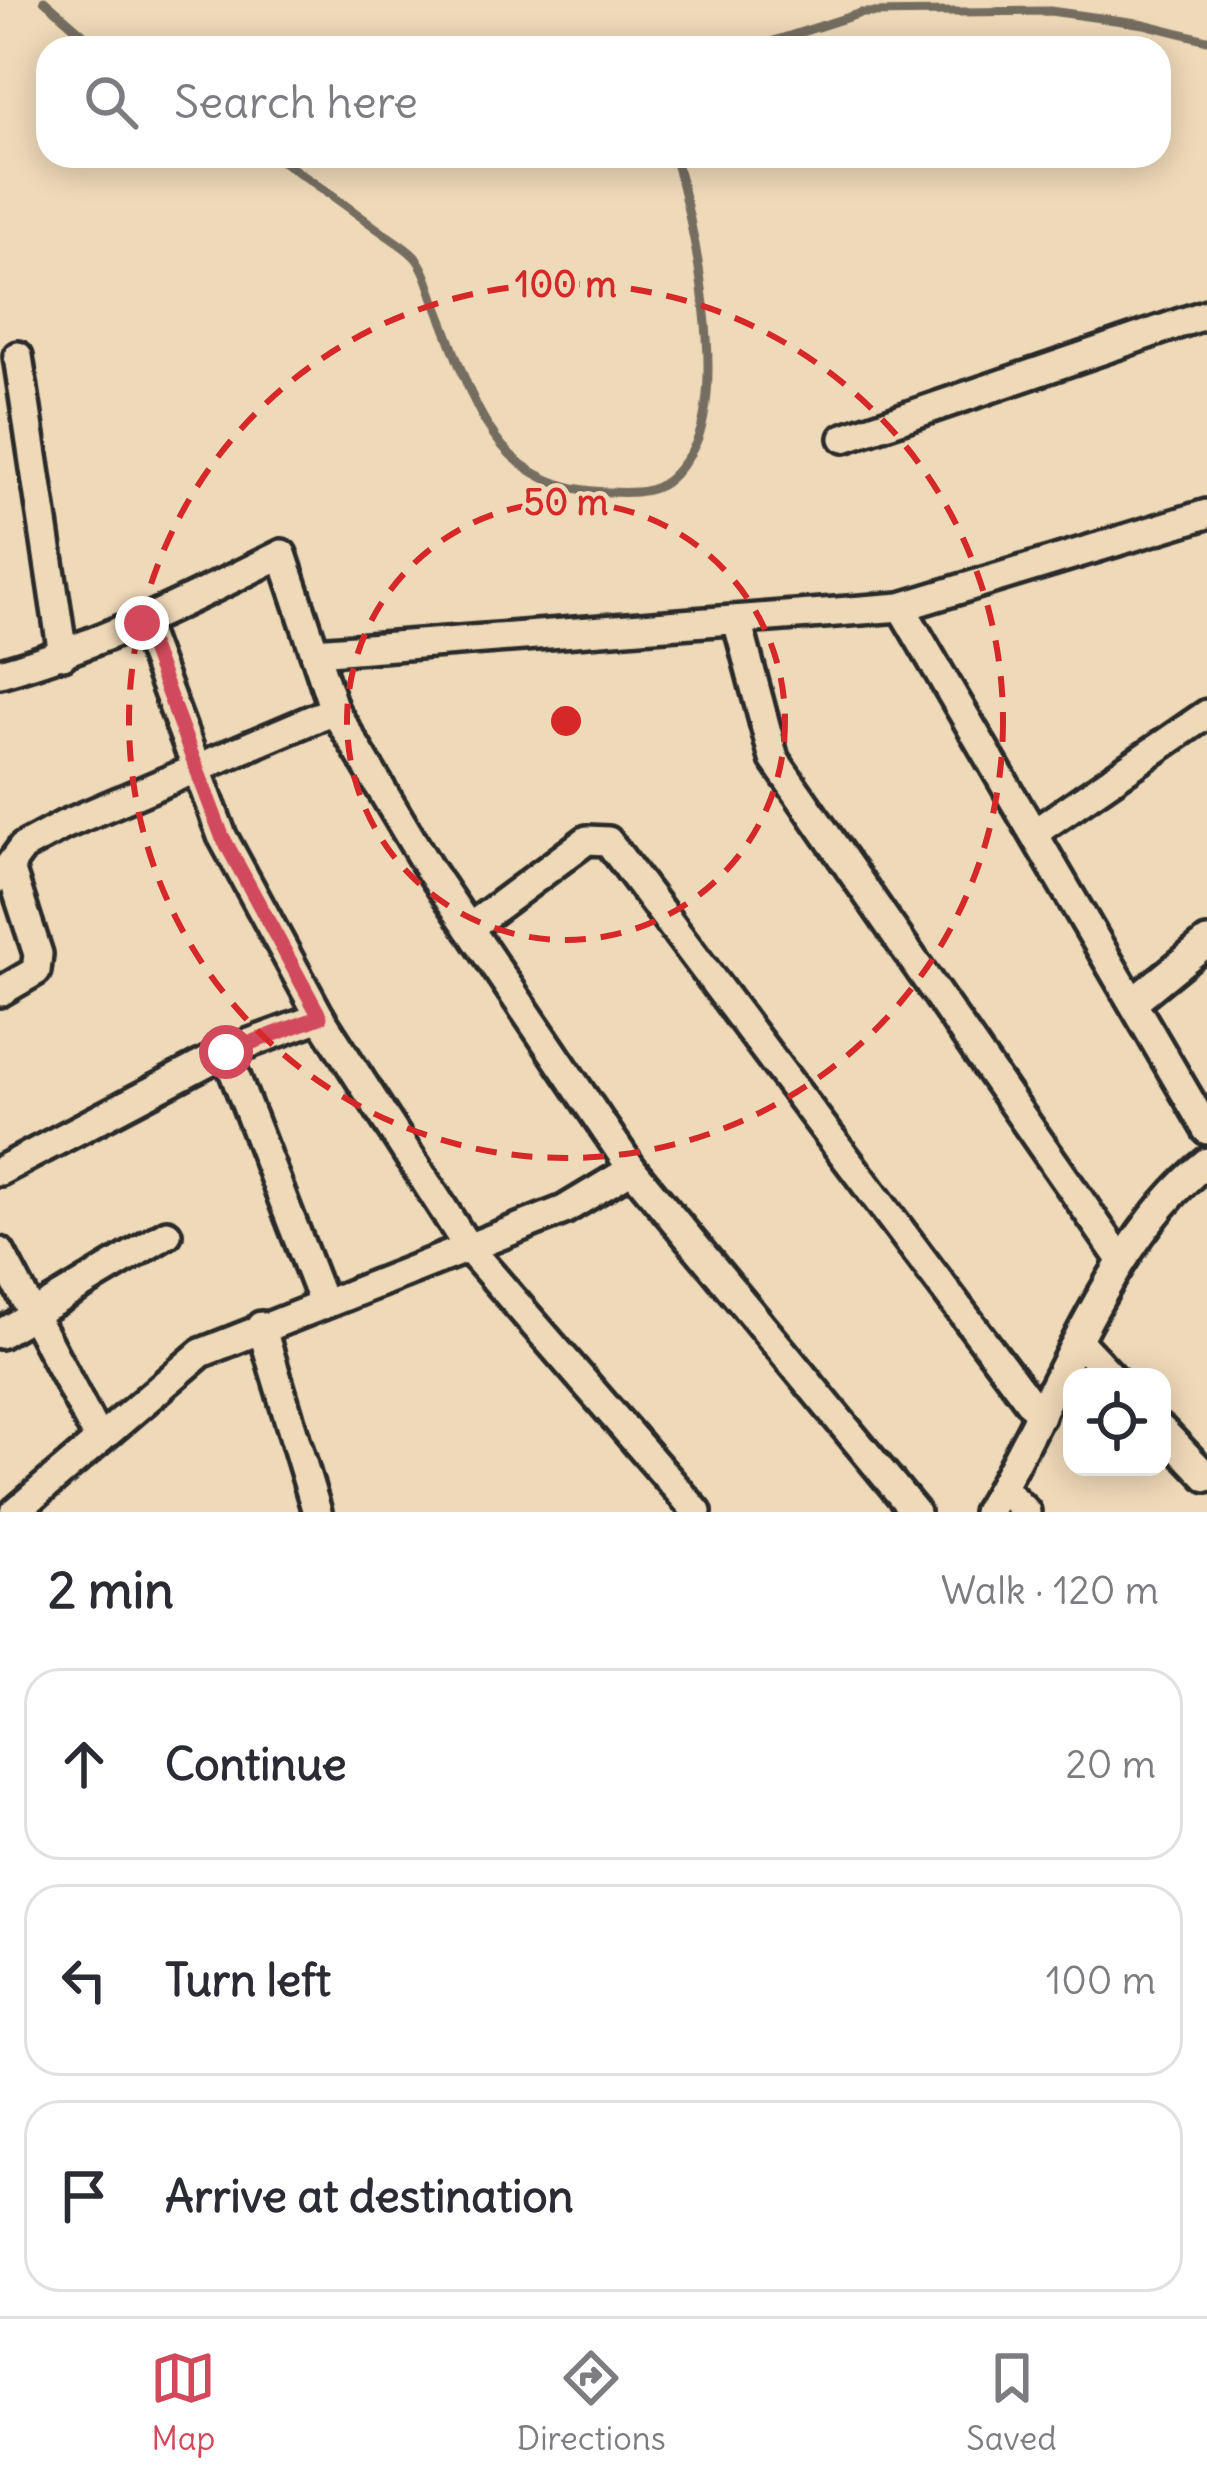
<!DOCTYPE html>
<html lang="en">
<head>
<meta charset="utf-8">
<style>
	:root { --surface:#fff; --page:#f7f7f7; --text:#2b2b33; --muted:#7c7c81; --line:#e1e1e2; --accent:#d1495b }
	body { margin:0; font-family:Delius,sans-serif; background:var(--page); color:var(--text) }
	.controls { position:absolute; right:36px; bottom:36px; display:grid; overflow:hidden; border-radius:24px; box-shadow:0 6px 30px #0003 }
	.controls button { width:108px; height:108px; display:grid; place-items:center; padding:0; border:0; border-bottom:3px solid var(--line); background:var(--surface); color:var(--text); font:60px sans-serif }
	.stop { position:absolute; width:36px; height:36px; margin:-27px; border:9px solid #d1495b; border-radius:50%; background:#fff }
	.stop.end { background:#d1495b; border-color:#fff; box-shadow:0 3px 12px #0008 }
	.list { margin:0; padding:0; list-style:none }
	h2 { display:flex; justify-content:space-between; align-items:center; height:156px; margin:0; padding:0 48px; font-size:51px }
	h2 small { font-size:39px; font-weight:400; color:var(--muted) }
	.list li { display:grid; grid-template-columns:78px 1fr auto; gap:36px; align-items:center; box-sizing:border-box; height:192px; margin:0 24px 24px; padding:0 24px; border:3px solid var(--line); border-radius:36px }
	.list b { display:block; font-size:45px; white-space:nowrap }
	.list em { font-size:39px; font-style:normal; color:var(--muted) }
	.icon { flex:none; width:66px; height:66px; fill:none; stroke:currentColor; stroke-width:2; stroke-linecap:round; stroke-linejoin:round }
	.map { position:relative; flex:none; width:1207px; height:1512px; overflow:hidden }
	.search { position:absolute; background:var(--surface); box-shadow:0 6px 30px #0003; left:36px; right:36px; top:36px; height:132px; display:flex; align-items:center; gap:30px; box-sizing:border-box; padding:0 42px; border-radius:36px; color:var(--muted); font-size:45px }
	.sheet { height:804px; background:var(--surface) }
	nav { display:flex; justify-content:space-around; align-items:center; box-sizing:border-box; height:168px; border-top:3px solid var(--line); background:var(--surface); font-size:33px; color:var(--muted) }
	nav a { display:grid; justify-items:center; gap:6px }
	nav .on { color:var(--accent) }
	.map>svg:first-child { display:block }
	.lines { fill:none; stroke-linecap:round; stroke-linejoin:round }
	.stream { stroke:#756d60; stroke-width:9 }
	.minor-casing { stroke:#2b2b2b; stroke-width:36 }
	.minor { stroke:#eed9b8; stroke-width:27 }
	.route { stroke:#d1495b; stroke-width:15 }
	.ring { fill:none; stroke:#d62828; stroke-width:6; stroke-dasharray:21 15 }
	.centre { fill:#d62828; stroke:#eed9b8; stroke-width:6 }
	.ring-label { font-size:36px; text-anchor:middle; font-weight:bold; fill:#d62828; stroke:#eed9b8; stroke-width:9; stroke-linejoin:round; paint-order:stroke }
</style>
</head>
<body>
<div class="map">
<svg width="1207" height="1512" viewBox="0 0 1207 1512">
	<rect width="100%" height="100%" fill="#eed9b8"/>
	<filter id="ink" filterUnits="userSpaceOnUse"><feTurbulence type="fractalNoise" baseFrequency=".00833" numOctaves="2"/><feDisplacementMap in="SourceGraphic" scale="24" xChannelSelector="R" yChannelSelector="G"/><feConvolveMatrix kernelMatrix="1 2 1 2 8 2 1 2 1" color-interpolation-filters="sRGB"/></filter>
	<g filter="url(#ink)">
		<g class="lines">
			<g class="stream">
				<path d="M 44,0 L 99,48"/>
				<path d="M 752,48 L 861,13 L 1050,11 L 1144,24 L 1207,40"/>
				<path d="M 274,156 C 310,179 344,204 379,230 C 390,238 406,247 415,257 C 426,269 431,292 437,307 C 474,399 490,488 608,492 C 653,494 667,490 691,452 C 729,393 694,222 674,156"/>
			</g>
			<defs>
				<g id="minor">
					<path d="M 18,356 L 63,655"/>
					<path d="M 844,438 L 1207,314"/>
					<path d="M 901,607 L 1207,1130"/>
					<path d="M 737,620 L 774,759 L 1122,1261"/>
					<path d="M 142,623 L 222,836 L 320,1017 L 469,1249 L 697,1512"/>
					<path d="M 315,652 L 901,607 L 1207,514"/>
					<path d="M 0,673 C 100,645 190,600 282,554 L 334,710 L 429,869 L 632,1169 L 915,1512"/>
					<path d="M 1034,833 L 1207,714"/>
					<path d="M 0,878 L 23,847 L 64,825 L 334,710"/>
					<path d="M 469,928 L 587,840 L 608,841 L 1040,1416"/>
					<path d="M 0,992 L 36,971 L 38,954 L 10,868"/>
					<path d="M 1133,1002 L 1207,942"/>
					<path d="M 226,1052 L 323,1303"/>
					<path d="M 0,1171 L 226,1052 L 320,1017"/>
					<path d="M 0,1252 L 98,1438"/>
					<path d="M 261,1326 L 317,1512"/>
					<path d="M 0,1334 L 167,1234"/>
					<path d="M 1079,1342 L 1112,1377"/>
					<path d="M 1162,1430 L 1207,1477"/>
					<path d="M 1002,1488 L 1026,1512"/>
					<path d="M 15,1512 L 201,1353 L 564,1210 L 632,1169"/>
					<path d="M 987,1512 C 1052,1406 1110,1237 1207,1162"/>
				</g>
			</defs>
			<use href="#minor" class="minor-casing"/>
			<use href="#minor" class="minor"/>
		</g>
	</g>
	<g class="lines" filter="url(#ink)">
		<path class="route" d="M 142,623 L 222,836 L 320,1017 L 226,1052"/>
	</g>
	<g class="ring">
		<circle cx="566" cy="721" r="219"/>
		<circle cx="566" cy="721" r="437"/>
	</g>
	<circle cx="566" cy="721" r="18" class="centre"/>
	<g class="ring-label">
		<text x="566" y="297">100 m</text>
		<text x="566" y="515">50 m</text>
	</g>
</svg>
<div class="controls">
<button><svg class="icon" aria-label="locate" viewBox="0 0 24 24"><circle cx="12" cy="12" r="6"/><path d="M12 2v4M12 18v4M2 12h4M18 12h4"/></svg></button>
</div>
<div class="stop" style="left:226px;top:1052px"></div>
<div class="stop end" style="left:142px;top:623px"></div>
<div class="search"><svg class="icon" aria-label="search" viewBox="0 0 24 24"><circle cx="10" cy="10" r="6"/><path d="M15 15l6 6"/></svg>Search here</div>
</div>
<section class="sheet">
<h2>2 min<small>Walk · 120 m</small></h2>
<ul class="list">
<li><svg class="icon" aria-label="ahead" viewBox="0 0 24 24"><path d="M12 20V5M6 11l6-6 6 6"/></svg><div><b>Continue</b></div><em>20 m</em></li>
<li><svg class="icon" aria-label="left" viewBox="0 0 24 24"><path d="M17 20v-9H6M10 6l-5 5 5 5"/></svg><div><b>Turn left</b></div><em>100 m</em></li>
<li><svg class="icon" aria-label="arrive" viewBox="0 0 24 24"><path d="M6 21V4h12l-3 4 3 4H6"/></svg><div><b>Arrive at destination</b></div></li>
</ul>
</section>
<nav>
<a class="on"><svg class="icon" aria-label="map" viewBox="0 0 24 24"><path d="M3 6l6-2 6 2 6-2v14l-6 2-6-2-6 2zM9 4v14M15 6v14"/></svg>Map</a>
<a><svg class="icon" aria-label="directions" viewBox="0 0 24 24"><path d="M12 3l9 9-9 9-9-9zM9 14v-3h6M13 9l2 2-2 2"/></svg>Directions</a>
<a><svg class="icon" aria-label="saved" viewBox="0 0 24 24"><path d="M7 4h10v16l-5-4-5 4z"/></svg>Saved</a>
</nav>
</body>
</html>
